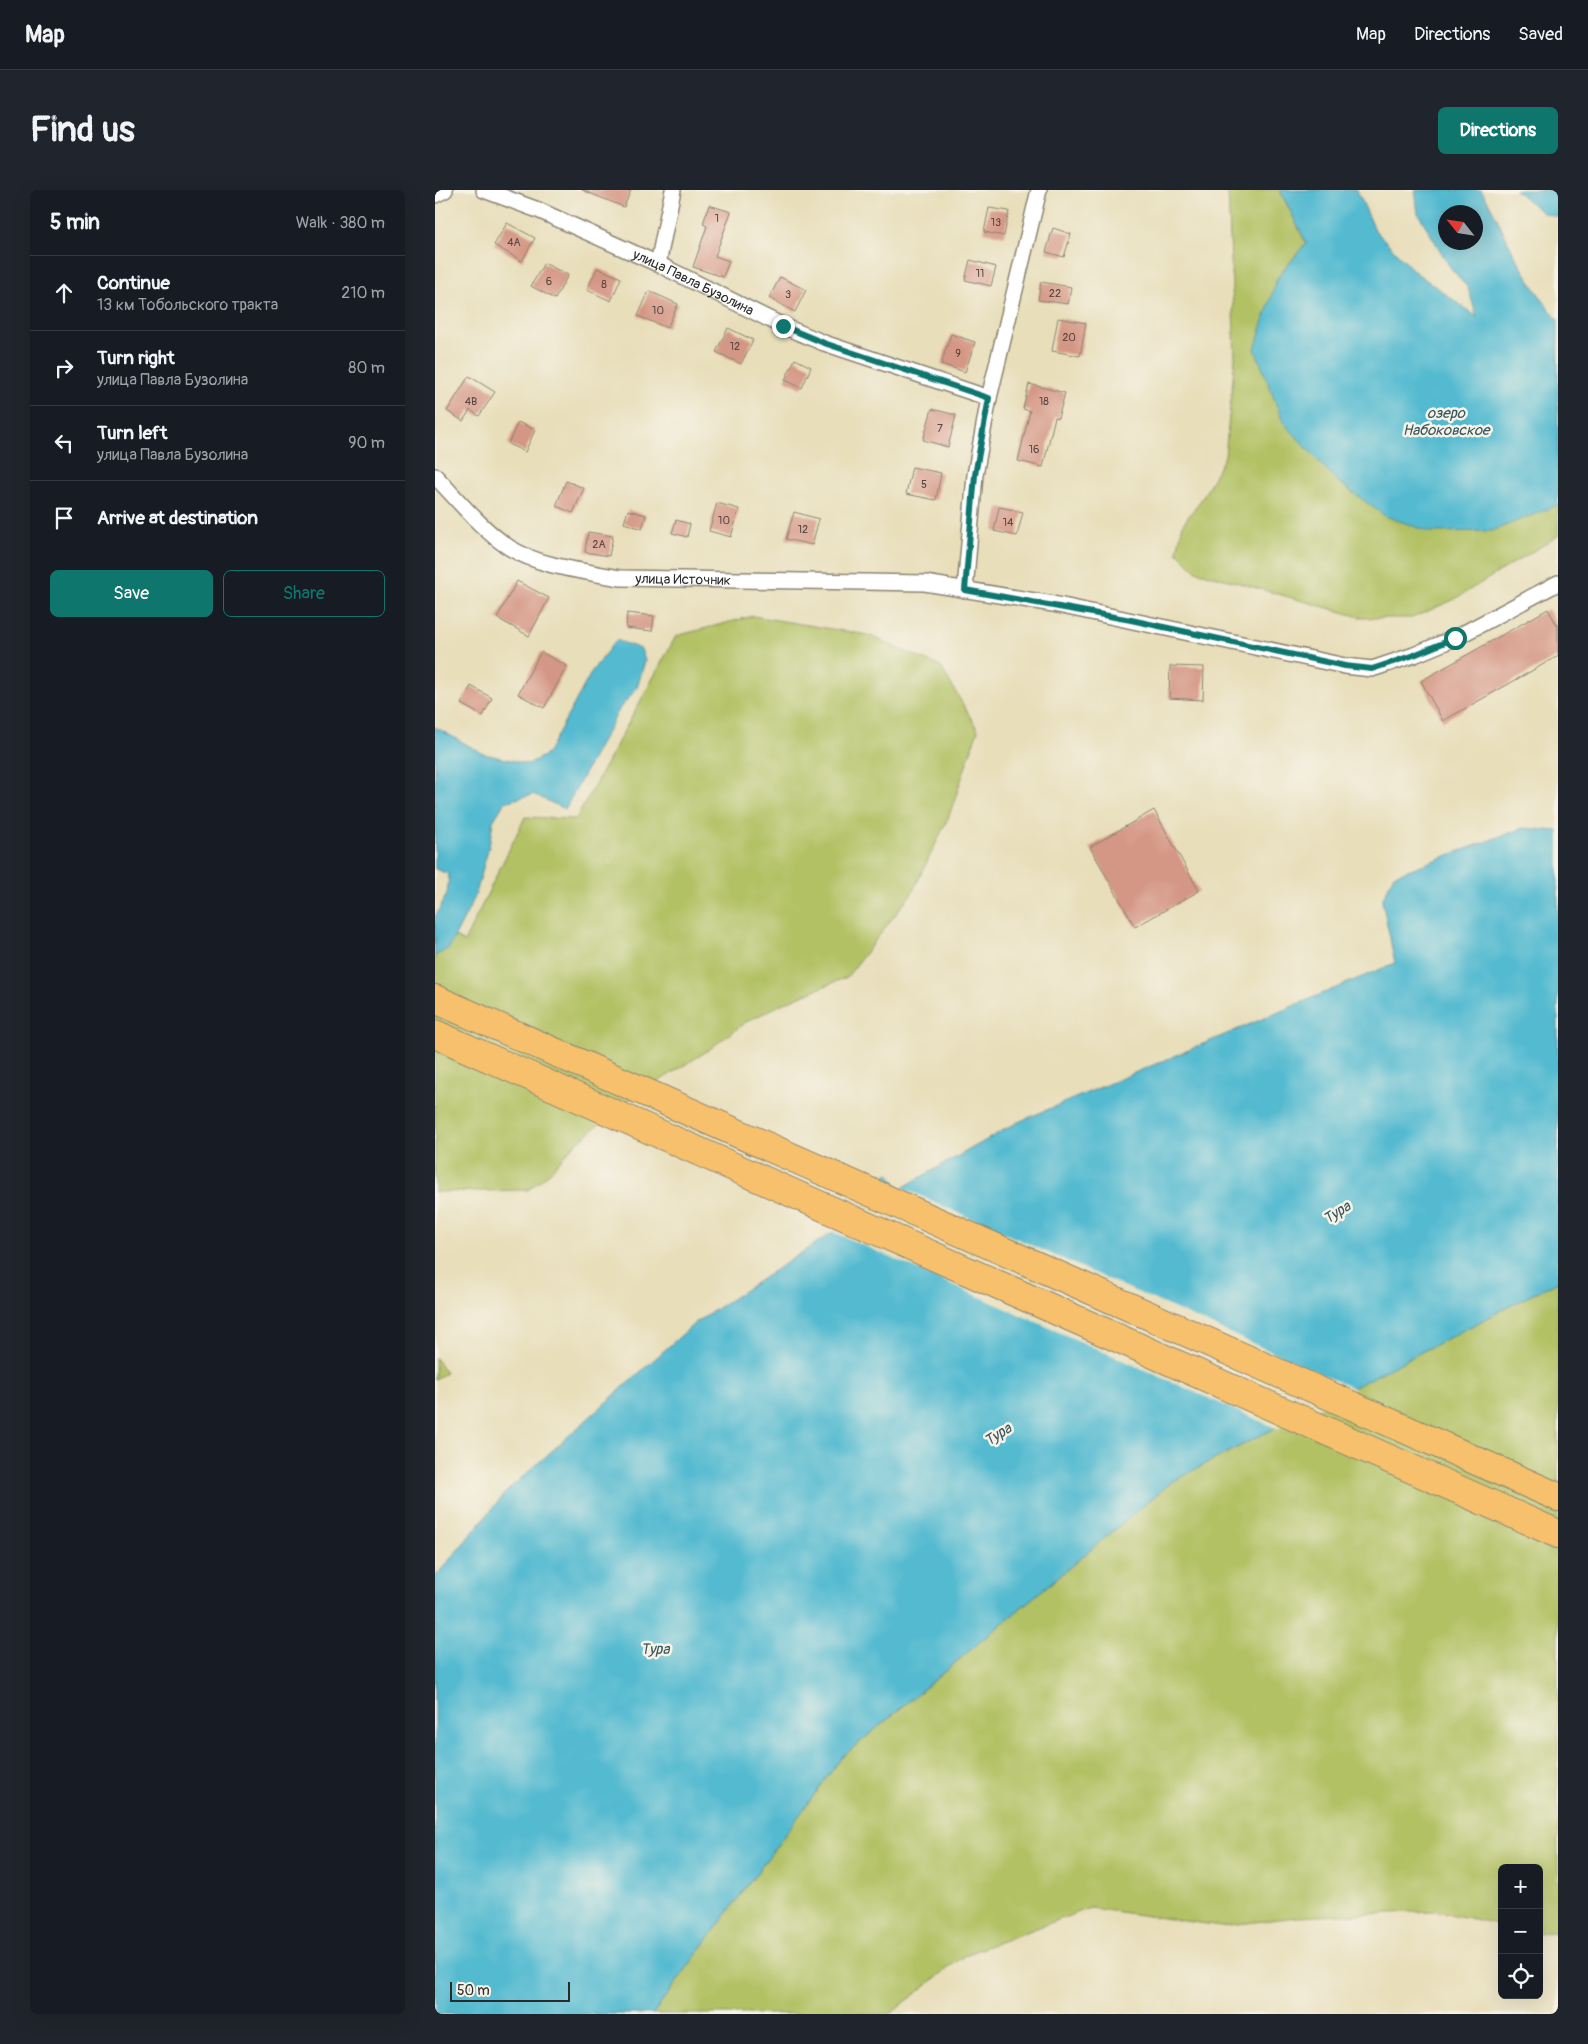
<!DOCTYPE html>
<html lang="en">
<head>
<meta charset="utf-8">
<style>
	:root { --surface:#171b24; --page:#20242c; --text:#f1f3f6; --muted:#9ea1a6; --line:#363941; --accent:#0f766e }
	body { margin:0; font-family:Pangolin,sans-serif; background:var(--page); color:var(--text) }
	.controls { position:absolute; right:15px; bottom:15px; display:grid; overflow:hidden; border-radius:8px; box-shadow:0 5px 20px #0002 }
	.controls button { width:45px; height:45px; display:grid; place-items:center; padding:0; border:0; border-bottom:1px solid var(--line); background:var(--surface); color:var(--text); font:25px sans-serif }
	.compass { position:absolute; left:1003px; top:15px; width:45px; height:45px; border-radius:50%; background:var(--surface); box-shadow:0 5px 20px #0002; rotate:300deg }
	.scale { position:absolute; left:15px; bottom:12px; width:120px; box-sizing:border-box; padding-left:5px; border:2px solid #2b2b2b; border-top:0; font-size:14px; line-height:18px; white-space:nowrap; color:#2b2b2b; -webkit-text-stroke:4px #f7f3e8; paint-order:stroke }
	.stop { position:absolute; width:15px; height:15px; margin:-11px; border:4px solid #0f766e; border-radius:50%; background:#fff }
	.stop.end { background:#0f766e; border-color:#fff; box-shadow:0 1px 5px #0008 }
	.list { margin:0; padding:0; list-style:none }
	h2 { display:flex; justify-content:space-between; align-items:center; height:65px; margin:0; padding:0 20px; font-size:21px }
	h2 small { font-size:16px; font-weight:400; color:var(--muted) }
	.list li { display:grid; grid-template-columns:32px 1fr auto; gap:15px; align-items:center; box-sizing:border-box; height:75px; padding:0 20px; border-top:1px solid var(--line) }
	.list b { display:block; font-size:19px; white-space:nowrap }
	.list p { margin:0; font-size:16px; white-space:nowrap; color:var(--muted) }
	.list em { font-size:16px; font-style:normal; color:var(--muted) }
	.actions { display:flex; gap:10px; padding:15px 20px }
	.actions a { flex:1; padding:11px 0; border:1px solid var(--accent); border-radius:8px; text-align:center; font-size:18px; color:var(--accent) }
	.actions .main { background:var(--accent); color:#fff }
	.icon { flex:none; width:28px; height:28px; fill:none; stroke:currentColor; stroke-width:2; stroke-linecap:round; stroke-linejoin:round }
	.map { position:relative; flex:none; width:1123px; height:1824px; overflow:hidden; border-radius:8px }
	header { display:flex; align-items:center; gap:30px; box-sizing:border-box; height:70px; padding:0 25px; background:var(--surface); border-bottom:1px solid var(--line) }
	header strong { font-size:24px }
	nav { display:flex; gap:28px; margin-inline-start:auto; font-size:18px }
	.intro { display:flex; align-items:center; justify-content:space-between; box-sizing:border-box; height:120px; padding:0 30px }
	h1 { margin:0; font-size:35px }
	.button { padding:12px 22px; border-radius:8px; background:var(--accent); color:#fff; font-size:18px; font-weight:700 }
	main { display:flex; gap:30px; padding:0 30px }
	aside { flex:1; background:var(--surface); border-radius:8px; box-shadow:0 5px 20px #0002 }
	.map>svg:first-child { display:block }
	.green { fill:#b2c163; stroke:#6e7647 }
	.water { fill:#52bad0; stroke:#3e727e; fill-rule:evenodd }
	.pier { fill:#e8deba }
	.building { fill:#d59785 }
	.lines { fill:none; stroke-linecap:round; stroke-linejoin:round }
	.street-casing { stroke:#8a8472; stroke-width:18 }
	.highway-casing { stroke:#8a8472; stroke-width:30 }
	.street { stroke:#fff; stroke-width:15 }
	.highway { stroke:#f7c06c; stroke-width:28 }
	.route { stroke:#0f766e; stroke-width:6 }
	.labels { text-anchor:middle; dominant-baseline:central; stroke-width:5; stroke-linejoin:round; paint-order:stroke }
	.number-label { font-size:11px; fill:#564642 }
	.street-label { font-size:14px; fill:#2b2b2b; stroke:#f7f3e8 }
	.water-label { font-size:15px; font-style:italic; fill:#37565d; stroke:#f7f3e8 }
</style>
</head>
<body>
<header>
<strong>Map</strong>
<nav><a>Map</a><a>Directions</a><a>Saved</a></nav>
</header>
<div class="intro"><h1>Find us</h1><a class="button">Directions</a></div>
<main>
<aside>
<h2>5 min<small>Walk · 380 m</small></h2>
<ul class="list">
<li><svg class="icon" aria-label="ahead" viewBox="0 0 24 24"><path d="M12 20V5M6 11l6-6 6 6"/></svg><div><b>Continue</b><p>13 км Тобольского тракта</p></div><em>210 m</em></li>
<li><svg class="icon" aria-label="right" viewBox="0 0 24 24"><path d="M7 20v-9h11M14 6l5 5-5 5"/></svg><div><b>Turn right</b><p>улица Павла Бузолина</p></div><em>80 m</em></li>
<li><svg class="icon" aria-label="left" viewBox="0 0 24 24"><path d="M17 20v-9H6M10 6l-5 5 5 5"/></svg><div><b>Turn left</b><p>улица Павла Бузолина</p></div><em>90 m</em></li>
<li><svg class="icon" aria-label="arrive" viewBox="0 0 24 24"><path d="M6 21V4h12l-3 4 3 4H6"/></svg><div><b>Arrive at destination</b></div></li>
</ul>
<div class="actions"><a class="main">Save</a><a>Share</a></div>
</aside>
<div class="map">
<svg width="1123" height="1824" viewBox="0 0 1123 1824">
	<rect width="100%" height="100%" fill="#f7f3e8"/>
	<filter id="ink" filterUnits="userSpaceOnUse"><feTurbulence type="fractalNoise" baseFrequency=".02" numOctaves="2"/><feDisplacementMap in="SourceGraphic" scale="10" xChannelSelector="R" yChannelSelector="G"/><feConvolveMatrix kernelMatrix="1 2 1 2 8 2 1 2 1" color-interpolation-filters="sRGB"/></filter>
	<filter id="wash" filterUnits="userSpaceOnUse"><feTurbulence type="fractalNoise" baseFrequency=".0096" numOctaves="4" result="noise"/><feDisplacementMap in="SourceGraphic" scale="20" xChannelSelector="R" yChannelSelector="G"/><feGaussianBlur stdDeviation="1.12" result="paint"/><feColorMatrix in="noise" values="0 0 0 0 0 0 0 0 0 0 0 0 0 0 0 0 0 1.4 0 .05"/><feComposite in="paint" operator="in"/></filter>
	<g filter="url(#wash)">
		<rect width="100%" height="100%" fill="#e8deba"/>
		<g class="green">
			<path d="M 793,0 L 845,0 L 871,53 L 842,88 L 1118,316 L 1123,315 L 1123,346 L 1018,410 L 977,428 L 928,428 L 761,381 L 742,362 L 748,334 L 768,307 L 790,266 L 800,167 Z"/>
			<path d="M 318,426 L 433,445 L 506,477 L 543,540 L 514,626 L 477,703 L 412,787 L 351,812 L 311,832 L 272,861 L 194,910 L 139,955 L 111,986 L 93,1000 L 0,1002 L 0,736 L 29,752 L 90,627 L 141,629 L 241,446 Z"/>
			<path d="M 1123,1091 L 1123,1742 L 1104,1743 L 1104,1678 L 1067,1678 L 1067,1735 L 1000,1721 L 862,1727 L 786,1736 L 655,1718 L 530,1765 L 455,1824 L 218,1824 L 407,1567 L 738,1291 Z"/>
			<path d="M 0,1167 L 11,1183 L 0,1189 Z"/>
		</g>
		<g class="water">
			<path d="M 845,0 L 922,0 L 940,40 L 979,81 L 1042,127 L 1033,98 L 1015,77 L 983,23 L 980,0 L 1046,0 C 1061,23 1070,49 1084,72 C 1095,92 1108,112 1123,130 L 1123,315 L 1057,341 L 995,342 L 950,326 L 902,291 L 848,232 L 820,159 L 842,88 L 871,53 ZM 1040,22 L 1040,52 L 1011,52 L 1011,22 Z"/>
			<path d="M 1080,0 L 1123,0 L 1123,27 L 1108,23 Z"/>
			<path d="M 181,450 L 206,459 L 210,471 L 202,498 L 185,518 L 130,619 L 98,604 L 70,612 L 58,631 L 54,656 L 40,707 L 14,758 L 0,766 L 0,727 L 12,704 L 14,684 L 0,679 L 0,537 L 49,564 L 93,574 L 112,564 L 157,481 Z"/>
			<path d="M 1088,638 L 1123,641 L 1123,1091 L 738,1291 L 407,1567 L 218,1824 L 0,1824 L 0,1387 L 73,1300 L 260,1133 L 436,1017 L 425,1001 L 454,983 L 465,999 L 583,932 L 960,773 L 947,710 L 959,685 Z"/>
		</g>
		<path class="pier" d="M 443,987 L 920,1199 L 843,1239 L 396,1041 L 433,1017 L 423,1002 L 424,999 Z"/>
		<g id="blocks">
			<g class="building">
				<path d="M 147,0 L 196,0 L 189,17 Z"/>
				<path d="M 274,15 L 296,22 L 280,66 L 294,71 L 288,87 L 258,77 L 272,36 L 268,34 Z"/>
				<path d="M 554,18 L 574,21 L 569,46 L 549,42 Z"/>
				<path d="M 72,33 L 100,48 L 87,71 L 59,55 Z"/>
				<path d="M 618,38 L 636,44 L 629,67 L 611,62 Z"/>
				<path d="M 535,70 L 561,77 L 556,96 L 530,90 Z"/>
				<path d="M 109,73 L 133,85 L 120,109 L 96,96 Z"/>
				<path d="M 162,78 L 186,88 L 176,111 L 152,100 Z"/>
				<path d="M 345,87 L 371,100 L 360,122 L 334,108 Z"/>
				<path d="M 606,92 L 636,97 L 633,114 L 603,110 Z"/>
				<path d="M 214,101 L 243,114 L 232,138 L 203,126 Z"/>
				<path d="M 623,128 L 651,133 L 645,166 L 617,161 Z"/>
				<path d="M 293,138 L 318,150 L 306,174 L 281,162 Z"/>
				<path d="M 516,144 L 540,152 L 530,182 L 506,174 Z"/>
				<path d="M 360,169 L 376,177 L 367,198 L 350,190 Z"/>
				<path d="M 34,186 L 60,202 L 44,226 L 35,220 L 28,231 L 12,221 Z"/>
				<path d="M 594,194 L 630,203 L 623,228 L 620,227 L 608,277 L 583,271 L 595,221 L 588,219 Z"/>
				<path d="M 497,219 L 521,225 L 513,257 L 488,250 Z"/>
				<path d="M 83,232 L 100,240 L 90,262 L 73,254 Z"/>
				<path d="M 477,277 L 506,283 L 501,310 L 471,304 Z"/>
				<path d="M 131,291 L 149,298 L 138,323 L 121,316 Z"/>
				<path d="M 282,313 L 304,319 L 296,347 L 274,341 Z"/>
				<path d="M 564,317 L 588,322 L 582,346 L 559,341 Z"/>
				<path d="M 193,320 L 211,325 L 207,339 L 189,333 Z"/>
				<path d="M 359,322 L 384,329 L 377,355 L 351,349 Z"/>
				<path d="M 241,330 L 255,334 L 252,347 L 237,343 Z"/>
				<path d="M 153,342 L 178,346 L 174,366 L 150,362 Z"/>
				<path d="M 82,391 L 114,408 L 94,446 L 62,428 Z"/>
				<path d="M 1113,419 L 1123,437 L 1123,466 L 1008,531 L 986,491 Z"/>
				<path d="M 192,423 L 219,426 L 217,441 L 191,438 Z"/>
				<path d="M 106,462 L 132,476 L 109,518 L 83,504 Z"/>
				<path d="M 735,476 L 769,477 L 768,510 L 734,508 Z"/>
				<path d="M 36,496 L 57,508 L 48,526 L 26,514 Z"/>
				<path d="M 719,620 L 764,701 L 700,737 L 655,657 Z"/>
			</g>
		</g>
	</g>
	<g filter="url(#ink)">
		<use href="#blocks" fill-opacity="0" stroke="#8a8472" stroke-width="1"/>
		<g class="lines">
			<defs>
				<g id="street">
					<path id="s1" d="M 49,0 L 103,20 L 223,74 L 348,136 L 389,153 L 554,208"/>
					<path d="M 0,5 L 10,0"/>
					<path d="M 223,74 L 238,0"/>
					<path id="s2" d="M 0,286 C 22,309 48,341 75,358 C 106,377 149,381 185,388 L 490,393 L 618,414 L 910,476 L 937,479 L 979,465 L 1020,448 L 1123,393"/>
					<path d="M 530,400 L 540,285 L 554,208 L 604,0"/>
				</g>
				<g id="highway">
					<path d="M 0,809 L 1123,1307"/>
					<path d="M 0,844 L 1123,1344"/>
				</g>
			</defs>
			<use href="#street" class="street-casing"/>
			<use href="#highway" class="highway-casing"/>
			<use href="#street" class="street"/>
			<use href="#highway" class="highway"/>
		</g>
	</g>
	<g class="lines" filter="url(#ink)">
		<path class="route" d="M 348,136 L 389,153 L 554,208 L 540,285 L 530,400 L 696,430 L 910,476 L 937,479 L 979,465 L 1020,448"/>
	</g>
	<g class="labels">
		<g class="number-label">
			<text x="282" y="28">1</text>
			<text x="561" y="32">13</text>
			<text x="79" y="52">4А</text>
			<text x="545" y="83">11</text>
			<text x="114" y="91">6</text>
			<text x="169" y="94">8</text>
			<text x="620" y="103">22</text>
			<text x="353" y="104">3</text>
			<text x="223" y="120">10</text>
			<text x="634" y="147">20</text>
			<text x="300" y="156">12</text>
			<text x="523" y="163">9</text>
			<text x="36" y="211">4В</text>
			<text x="609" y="211">18</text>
			<text x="505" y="238">7</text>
			<text x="599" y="259">16</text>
			<text x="489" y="294">5</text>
			<text x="289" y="330">10</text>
			<text x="573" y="332">14</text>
			<text x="368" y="339">12</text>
			<text x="164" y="354">2А</text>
		</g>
		<g class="street-label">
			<text stroke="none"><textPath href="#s1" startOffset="229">улица Павла Бузолина</textPath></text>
			<text stroke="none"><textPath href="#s2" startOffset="282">улица Источник</textPath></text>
		</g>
		<g class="water-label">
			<text x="1011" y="223">озеро<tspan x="1011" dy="17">Набоковское</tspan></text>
			<text transform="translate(902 1023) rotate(-33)">Тура</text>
			<text transform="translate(563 1245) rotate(-33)">Тура</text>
			<text x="220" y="1459">Тура</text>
		</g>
	</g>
</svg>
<div class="controls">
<button>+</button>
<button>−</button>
<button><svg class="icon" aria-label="locate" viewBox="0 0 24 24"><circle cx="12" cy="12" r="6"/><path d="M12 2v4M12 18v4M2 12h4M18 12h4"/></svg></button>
</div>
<svg class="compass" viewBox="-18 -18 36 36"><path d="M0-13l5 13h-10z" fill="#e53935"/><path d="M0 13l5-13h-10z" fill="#9ea1a6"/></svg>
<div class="scale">50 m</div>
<div class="stop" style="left:1020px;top:448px"></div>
<div class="stop end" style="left:348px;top:136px"></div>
</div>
</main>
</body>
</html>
